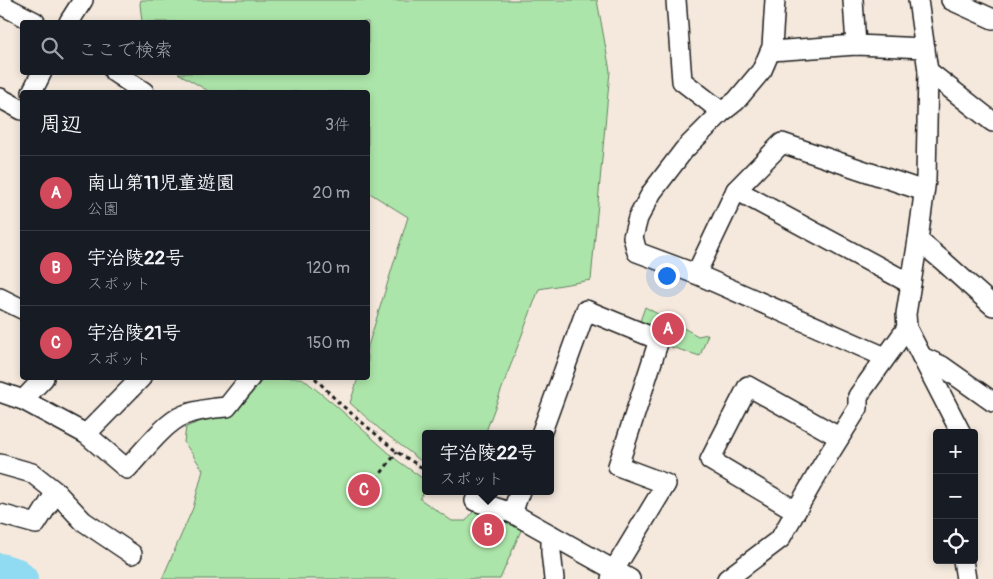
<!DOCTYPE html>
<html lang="ja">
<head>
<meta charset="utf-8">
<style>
	:root { --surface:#171b24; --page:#242831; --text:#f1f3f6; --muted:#9ea1a6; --line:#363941; --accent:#d1495b }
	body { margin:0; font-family:Pangolin,"Klee One",sans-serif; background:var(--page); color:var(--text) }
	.controls { position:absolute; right:15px; bottom:15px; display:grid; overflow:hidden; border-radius:5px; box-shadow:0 2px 8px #0003 }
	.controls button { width:45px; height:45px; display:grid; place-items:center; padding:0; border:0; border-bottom:1px solid var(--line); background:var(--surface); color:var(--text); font:25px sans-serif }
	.you { position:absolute; left:666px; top:275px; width:18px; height:18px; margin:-12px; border:4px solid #fff; border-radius:50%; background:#1a73e8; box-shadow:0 0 0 8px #1a73e833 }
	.badge { display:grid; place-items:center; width:32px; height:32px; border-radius:50%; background:var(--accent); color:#fff; font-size:16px; font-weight:700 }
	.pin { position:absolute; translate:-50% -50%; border:2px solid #fff; box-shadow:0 1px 5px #0006 }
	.popup { position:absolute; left:422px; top:430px; width:132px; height:65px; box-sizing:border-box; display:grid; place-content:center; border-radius:5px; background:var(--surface); filter:drop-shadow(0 1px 4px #0005); font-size:16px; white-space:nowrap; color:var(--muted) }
	.popup b { font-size:19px; color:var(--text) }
	.popup::after { content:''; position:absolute; left:50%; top:100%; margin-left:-10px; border:10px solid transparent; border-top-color:var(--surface) }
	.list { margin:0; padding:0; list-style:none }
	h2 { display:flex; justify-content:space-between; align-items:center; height:65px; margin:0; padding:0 20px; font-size:21px }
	h2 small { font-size:16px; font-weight:400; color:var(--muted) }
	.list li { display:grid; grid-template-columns:32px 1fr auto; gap:15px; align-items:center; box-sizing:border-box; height:75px; padding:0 20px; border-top:1px solid var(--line) }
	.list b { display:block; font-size:19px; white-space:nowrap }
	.list p { margin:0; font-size:16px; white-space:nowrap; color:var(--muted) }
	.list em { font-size:16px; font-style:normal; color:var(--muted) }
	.icon { flex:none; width:28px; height:28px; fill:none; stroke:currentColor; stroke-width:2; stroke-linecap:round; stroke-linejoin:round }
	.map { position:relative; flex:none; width:993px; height:579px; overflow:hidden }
	.search { position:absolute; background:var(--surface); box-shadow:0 2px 8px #0003; left:20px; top:20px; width:350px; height:55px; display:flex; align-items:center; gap:12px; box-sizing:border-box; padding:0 18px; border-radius:5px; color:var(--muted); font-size:19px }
	.panel { position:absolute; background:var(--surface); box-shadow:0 2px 8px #0003; left:20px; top:90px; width:350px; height:290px; border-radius:5px }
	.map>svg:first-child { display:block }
	.green { fill:#ace5a9; stroke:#648062 }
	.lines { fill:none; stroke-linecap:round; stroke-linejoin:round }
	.river { stroke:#90dbf1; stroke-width:30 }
	.minor-casing { stroke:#1c1c1c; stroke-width:22 }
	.path { stroke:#1c1c1c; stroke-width:3; stroke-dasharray:4 4; stroke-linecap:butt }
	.minor { stroke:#fff; stroke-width:19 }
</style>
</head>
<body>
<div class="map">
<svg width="993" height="579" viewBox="0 0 993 579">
	<rect width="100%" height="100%" fill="#f5e9dd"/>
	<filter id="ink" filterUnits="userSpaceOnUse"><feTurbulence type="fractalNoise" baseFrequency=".02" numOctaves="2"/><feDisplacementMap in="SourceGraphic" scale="10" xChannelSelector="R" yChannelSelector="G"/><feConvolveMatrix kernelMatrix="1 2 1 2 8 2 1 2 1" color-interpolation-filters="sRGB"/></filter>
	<g filter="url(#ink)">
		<g class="green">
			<path d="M 141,0 L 597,0 L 610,71 L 591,280 L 539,289 L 485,434 L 426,434 L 425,464 L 382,431 L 350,403 L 358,378 L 368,378 L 368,346 L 408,217 L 368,192 L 368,92 L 210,92 L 178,73 L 368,72 L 368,22 L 142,22 L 140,4 Z"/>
			<path d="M 645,307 L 698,336 L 708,334 L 700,356 L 668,346 L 671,337 L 639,324 Z"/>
			<path d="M 264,378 L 302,378 L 335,405 L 398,461 L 425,480 L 425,490 L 420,499 L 452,521 L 466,521 L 476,508 L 522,528 L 500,579 L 162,579 L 193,508 L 203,470 L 184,442 L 186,427 L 206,419 L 222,417 L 236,413 Z"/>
		</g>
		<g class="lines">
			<path class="river" d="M 0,568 L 17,573 L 23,579"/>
			<defs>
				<g id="minor">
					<path d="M 676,0 L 682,81 L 722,112"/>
					<path d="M 775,0 L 772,47 L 762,70 L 736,101 L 722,112 L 684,150 L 652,192 L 638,218 L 633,237 L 637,252 L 696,274 L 885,357"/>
					<path d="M 853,0 L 856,45"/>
					<path d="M 918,0 L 928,71 L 926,179 L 918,240 L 906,314 L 907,328 L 961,433"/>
					<path d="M 951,0 L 993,19"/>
					<path d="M 0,4 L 35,22"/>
					<path d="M 69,22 L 83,0"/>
					<path d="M 771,51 L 856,45 L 925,48"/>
					<path d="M 928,71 L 993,122"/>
					<path d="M 114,72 L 144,92"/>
					<path d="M 32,92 L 42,72"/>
					<path d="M 0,98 L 22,110"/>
					<path d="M 736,190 L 911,284"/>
					<path d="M 918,240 L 943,261 L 993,306"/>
					<path d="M 696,274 L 736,190 L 782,143 L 924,191"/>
					<path d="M 0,298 L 22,309"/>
					<path d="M 922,357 L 942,366 L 993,402"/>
					<path d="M 0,392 L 23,400 L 86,434 L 127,469 C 141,454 165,422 184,415 C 198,410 213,408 227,407 L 250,378"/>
					<path d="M 23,400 L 44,378"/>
					<path d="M 86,434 L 141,378"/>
					<path d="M 541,434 L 586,310 L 659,340 L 618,466 L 666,484 L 614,570 L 611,579"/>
					<path d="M 0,464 L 32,473 L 56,492 L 83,521 L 132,554"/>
					<path d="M 475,501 L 512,513 L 630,579"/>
					<path d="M 796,511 L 710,460 L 748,386 L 839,437"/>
					<path d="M 512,513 L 520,491"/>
					<path d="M 0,514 L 36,524 L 56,492"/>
					<path d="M 551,535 L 551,552 L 554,579"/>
					<path d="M 963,560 L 966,579"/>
					<path d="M 727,579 L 780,539 L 823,464 L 858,408 L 858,396 L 907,328"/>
				</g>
			</defs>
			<use href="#minor" class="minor-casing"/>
			<g class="path">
				<path d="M 315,378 L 338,402 L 397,452 L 426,470"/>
				<path d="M 367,492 L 397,452"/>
				<path d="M 489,534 L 495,526"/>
			</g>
			<use href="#minor" class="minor"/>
		</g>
	</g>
</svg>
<div class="controls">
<button>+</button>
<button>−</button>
<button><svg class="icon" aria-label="locate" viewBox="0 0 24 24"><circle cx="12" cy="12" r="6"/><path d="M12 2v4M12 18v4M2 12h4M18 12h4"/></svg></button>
</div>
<div class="you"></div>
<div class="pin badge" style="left:668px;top:329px">A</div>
<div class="pin badge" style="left:488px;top:530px">B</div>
<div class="popup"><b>宇治陵22号</b>スポット</div>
<div class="pin badge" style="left:364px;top:490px">C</div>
<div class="search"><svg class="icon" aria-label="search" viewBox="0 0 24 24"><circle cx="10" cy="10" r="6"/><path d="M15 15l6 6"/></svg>ここで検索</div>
<section class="panel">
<h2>周辺<small>3件</small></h2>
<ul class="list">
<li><span class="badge">A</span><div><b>南山第11児童遊園</b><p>公園</p></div><em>20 m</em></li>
<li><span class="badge">B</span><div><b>宇治陵22号</b><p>スポット</p></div><em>120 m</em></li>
<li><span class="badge">C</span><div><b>宇治陵21号</b><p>スポット</p></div><em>150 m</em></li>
</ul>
</section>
</div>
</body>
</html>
